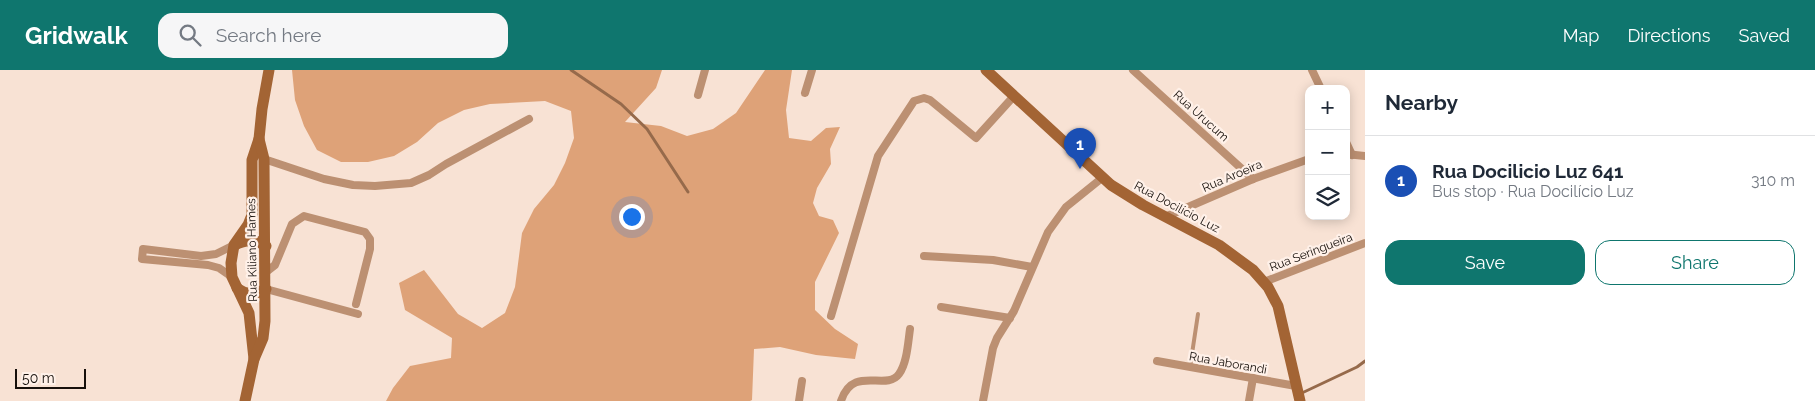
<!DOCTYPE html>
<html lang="en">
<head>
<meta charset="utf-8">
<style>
	:root { --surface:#fff; --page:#f6f6f7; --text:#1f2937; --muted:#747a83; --line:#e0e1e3; --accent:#0f766e }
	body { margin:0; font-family:Raleway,sans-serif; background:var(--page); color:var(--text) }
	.controls { position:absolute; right:15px; top:15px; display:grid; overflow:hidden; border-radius:10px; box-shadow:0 2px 12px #0003 }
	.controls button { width:45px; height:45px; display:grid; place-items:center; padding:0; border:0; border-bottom:1px solid var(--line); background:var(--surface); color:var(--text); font:25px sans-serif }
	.scale { position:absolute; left:15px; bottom:12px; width:71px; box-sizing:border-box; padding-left:5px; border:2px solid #17100b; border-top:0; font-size:14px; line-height:18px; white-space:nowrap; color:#17100b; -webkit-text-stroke:4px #fff1e9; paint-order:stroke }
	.you { position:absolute; left:631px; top:146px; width:18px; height:18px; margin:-12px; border:4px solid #fff; border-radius:50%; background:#1a73e8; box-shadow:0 0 0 8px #1a73e833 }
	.badge { display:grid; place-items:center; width:32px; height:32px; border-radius:50%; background:var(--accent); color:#fff; font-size:16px; font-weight:700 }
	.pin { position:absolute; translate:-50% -41px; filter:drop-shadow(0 1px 2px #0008) }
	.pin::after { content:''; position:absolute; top:26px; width:18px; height:15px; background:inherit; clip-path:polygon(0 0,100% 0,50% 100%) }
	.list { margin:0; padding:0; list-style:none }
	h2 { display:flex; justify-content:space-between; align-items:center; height:65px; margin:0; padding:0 20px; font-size:21px }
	h2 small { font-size:16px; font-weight:400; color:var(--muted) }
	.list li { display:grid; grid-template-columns:32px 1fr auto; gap:15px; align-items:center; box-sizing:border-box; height:90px; padding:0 20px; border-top:1px solid var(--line) }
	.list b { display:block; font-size:19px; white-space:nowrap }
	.list p { margin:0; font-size:16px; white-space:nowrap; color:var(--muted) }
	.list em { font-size:16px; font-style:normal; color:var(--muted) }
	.actions { display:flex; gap:10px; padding:15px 20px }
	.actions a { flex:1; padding:11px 0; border:1px solid var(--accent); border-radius:15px; text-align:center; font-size:18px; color:var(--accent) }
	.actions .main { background:var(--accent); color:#fff }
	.icon { flex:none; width:28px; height:28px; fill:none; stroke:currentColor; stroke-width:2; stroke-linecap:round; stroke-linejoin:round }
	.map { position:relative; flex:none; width:1365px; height:331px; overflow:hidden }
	header { display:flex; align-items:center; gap:30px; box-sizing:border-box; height:70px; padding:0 25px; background:var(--accent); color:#fff }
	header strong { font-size:24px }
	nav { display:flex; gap:28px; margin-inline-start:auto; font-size:18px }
	.search { width:350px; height:45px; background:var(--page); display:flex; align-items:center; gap:12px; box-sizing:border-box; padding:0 18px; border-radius:15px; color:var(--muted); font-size:19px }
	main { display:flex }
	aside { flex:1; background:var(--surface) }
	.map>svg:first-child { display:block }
	.forest { fill:#dea278 }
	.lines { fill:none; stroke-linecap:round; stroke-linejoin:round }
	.stream { stroke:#966a4b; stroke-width:3 }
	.service { stroke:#bc9072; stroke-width:4 }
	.minor { stroke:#bc9072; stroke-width:8 }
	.secondary { stroke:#a36434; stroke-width:11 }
	.labels { text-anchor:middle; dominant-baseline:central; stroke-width:4.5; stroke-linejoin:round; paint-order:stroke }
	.street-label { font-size:12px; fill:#17100b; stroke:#fff1e9 }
</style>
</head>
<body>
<header>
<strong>Gridwalk</strong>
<div class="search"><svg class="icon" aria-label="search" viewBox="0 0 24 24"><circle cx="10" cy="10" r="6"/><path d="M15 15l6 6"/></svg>Search here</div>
<nav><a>Map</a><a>Directions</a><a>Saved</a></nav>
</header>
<main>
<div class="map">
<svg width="1365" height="331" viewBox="0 0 1365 331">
	<rect width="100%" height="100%" fill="#f8e2d4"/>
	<path class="forest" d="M 292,0 L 662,0 L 656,18 L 625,52 L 661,56 L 687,66 L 713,59 L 736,43 L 765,0 L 792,0 L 786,40 L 789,68 L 811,71 L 826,58 L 840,57 L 830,79 L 831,94 L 817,118 L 813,133 L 819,146 L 833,150 L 839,163 L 815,212 L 815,240 L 835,259 L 858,274 L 855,289 L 816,285 L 780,277 L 754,279 L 752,330 L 750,331 L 386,331 L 393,318 L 410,296 L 451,288 L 452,268 L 405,240 L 399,213 L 424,200 L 458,244 L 482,258 L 505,243 L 515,217 L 522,163 L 534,139 L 554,115 L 565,93 L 574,68 L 571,41 L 545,31 L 490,34 L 464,40 L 438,53 L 417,72 L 394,86 L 368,92 L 341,92 L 317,80 L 304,56 L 295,30 Z"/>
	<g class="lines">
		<g class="stream">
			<path d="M 571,0 L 621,34 L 647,59 L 688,122"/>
			<path d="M 1304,322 L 1357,297 L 1365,291"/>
		</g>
		<path class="service" d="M 1190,297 L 1198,244"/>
		<g class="minor">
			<path d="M 1133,0 L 1253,109"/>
			<path d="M 1312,0 L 1321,19"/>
			<path d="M 805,23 L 812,0"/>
			<path d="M 698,25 L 705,0"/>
			<path d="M 1346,72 L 1352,85"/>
			<path d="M 1346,84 L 1365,86"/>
			<path d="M 264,89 L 324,109 L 353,115 L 375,116 L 411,113 L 429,105 L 446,94 L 529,49"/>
			<path d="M 1165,147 L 1253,109 L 1309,89"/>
			<path d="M 924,186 L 993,190 L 1032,197"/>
			<path d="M 266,202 L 275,195 L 292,154 L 304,146 L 365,162 L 370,169 L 370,179 L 356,234"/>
			<path d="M 232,207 L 219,198 L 208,195 L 142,189 L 143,179 L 201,186 L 216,184 L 234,175"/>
			<path d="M 1264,212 L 1365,173"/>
			<path d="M 266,219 L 358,244"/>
			<path d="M 941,237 L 1010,248"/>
			<path d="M 831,246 L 878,86 L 914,31 L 924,28 L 930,30 L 976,68 L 1014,26"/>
			<path d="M 1157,291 L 1296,316"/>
			<path d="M 799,331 L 802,311"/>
			<path d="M 841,331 C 853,294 886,322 899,304 C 907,293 908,273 910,259"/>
			<path d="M 983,331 L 993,278 L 997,268 L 1014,241 L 1048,162 L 1066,137 L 1102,108"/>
			<path d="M 1249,331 L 1253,308"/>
		</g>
		<g class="secondary">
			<path d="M 986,0 L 1111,115 L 1143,135 L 1219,175 L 1253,200 L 1268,217 L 1278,236 L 1300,331"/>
			<path d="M 235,175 C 246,169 256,169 266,176"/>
			<path d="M 237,218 C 246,225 256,225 266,219"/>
			<path d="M 254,289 L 249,243 L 232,207 L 231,193 L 234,175 L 248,155 L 252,145 L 252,90 L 259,69 L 262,39 L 269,0"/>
			<path d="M 245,331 L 254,289 L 263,268 L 265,251 L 264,89 L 259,69"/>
		</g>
	</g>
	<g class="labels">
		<g class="street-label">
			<text transform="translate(1201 46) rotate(42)">Rua Urucum</text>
			<text transform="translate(1232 106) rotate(-23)">Rua Aroeira</text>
			<text transform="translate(1177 137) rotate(28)">Rua Docilício Luz</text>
			<text transform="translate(252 180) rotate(-91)">Rua Kiliano Hames</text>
			<text transform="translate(1311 182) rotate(-21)">Rua Seringueira</text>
			<text transform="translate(1228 293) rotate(10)">Rua Jaborandi</text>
		</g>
	</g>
</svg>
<div class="controls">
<button>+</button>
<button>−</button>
<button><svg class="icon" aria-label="layers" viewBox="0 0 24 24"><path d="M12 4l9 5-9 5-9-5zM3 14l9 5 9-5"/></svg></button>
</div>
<div class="scale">50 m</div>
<div class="you"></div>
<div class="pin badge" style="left:1080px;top:99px;background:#1a4fb4">1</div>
</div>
<aside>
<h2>Nearby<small></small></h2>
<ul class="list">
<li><span class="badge" style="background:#1a4fb4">1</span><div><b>Rua Docilicio Luz 641</b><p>Bus stop · Rua Docilício Luz</p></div><em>310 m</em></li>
</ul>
<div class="actions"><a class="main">Save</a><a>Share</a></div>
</aside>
</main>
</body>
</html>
